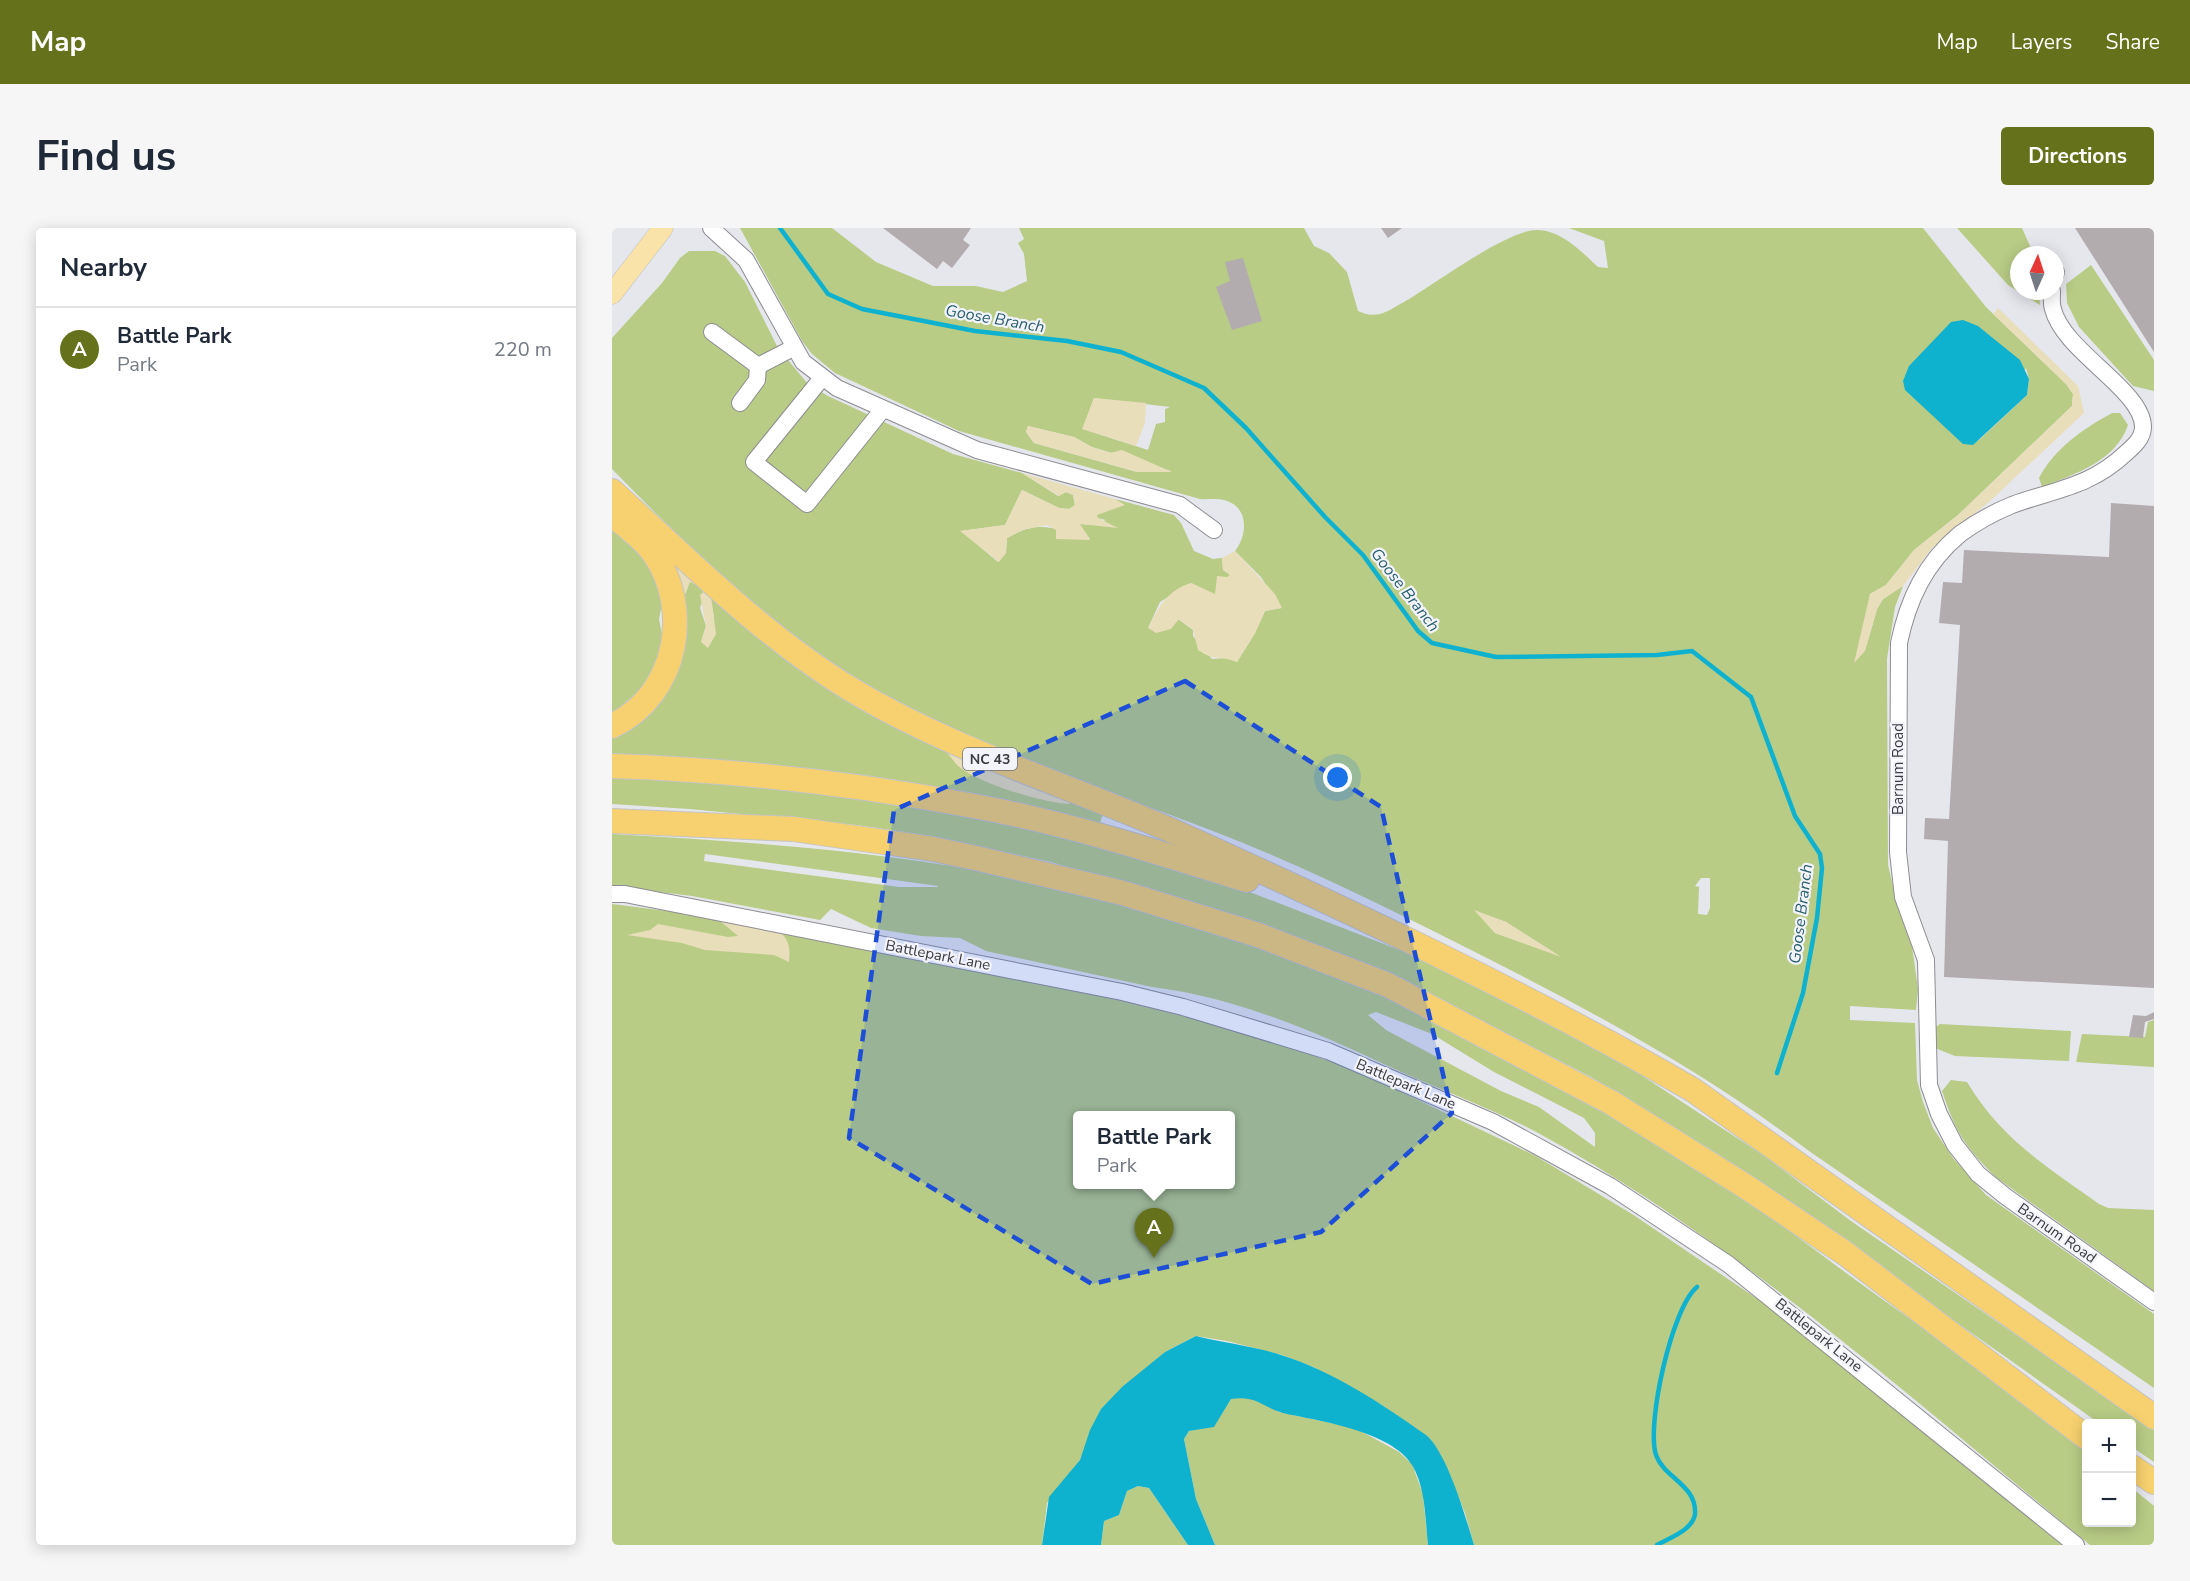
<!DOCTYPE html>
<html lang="en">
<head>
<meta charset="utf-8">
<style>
	:root { --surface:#fff; --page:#f6f6f7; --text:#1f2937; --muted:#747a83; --line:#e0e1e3; --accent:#66711b }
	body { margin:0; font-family:"Nunito Sans",sans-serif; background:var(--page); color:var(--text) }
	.controls { position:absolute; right:18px; bottom:18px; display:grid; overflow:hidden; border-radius:6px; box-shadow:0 3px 15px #0003 }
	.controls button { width:54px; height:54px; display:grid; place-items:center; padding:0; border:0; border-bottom:2px solid var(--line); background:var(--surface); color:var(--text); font:30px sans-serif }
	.compass { position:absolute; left:1398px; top:18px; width:54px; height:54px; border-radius:50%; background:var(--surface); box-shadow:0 3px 15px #0003; rotate:3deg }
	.you { position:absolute; left:726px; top:550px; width:21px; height:21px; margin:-15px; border:4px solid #fff; border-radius:50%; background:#1a73e8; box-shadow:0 0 0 9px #1a73e833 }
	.badge { display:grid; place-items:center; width:39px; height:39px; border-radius:50%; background:var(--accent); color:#fff; font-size:20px; font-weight:700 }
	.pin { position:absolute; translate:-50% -50px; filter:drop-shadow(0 2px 3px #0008) }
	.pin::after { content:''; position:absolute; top:32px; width:21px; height:18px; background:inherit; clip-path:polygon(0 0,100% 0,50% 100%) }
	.popup { position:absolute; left:461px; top:883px; width:162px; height:78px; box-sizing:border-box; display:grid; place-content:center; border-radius:6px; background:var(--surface); filter:drop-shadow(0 2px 4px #0005); font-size:20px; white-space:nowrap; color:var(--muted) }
	.popup b { font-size:22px; color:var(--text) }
	.popup::after { content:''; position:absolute; left:50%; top:100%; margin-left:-12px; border:12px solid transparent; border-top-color:var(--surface) }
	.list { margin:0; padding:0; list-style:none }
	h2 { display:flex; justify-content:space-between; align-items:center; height:78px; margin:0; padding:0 24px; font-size:26px }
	h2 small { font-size:20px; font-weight:400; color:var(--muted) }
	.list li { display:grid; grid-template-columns:39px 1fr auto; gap:18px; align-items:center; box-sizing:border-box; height:84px; padding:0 24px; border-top:2px solid var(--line) }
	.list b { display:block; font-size:22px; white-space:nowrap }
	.list p { margin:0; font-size:20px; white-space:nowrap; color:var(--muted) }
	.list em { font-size:20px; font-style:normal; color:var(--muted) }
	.map { position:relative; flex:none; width:1542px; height:1317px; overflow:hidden; border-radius:6px }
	header { display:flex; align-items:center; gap:36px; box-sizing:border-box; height:84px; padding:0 30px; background:var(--accent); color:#fff }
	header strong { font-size:28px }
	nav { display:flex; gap:33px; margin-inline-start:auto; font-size:21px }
	.intro { display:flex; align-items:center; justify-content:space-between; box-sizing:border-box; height:144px; padding:0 36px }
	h1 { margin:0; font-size:42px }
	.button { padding:15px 27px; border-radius:6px; background:var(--accent); color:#fff; font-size:21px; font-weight:700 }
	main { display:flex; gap:36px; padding:0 36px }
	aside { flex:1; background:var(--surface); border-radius:6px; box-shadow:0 3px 15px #0003 }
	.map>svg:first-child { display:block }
	.green { fill:#b8cc86; fill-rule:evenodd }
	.sand { fill:#e8deb9 }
	.water { fill:#0eb2cf }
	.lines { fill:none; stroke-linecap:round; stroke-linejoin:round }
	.stream { stroke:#0eb2cf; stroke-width:4.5 }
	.building { fill:#b3acaf }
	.minor-casing { stroke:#8d8d93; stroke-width:18 }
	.major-casing { stroke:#c4c4c5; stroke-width:21 }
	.highway-casing { stroke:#c4c4c5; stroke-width:26 }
	.minor { stroke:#fff; stroke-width:16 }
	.major { stroke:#fae3a9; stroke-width:20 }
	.highway { stroke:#f7d16f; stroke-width:24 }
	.marked { fill:#1d4ed8; fill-opacity:0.2; stroke:#1d4ed8; stroke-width:4.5; stroke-dasharray:12 8; stroke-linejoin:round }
	.labels { text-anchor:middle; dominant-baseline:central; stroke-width:4.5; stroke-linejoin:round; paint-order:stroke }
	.shield { fill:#f3f4fb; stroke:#727277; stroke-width:1.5 }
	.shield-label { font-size:14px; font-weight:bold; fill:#3b3b3e }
	.street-label { font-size:15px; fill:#3b3b3e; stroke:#f3f4fb }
	.water-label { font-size:16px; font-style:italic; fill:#285f6c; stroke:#f3f4fb }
</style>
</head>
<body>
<header>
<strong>Map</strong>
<nav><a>Map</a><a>Layers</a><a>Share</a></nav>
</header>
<div class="intro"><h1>Find us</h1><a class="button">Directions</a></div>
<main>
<aside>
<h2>Nearby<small></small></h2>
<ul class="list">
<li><span class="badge">A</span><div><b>Battle Park</b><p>Park</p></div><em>220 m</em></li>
</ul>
</aside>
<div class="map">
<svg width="1542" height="1317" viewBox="0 0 1542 1317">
	<rect width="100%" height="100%" fill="#e6e7ed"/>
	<g class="green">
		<path d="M 128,0 L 220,0 L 264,34 L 321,58 L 364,58 L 391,64 L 415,53 L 412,26 L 406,15 L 412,11 L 407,0 L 692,0 L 702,18 L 717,25 L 735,44 L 746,83 C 753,86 759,88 768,86 C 776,84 784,78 792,74 C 822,57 894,2 925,2 C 949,2 970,24 986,39 L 996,40 L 992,13 L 957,0 L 1311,0 L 1374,79 L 1454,156 L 1461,166 L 1460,178 L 1346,287 L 1302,322 L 1274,357 L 1258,366 L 1253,423 L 1265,381 L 1271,371 L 1291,358 L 1283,379 L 1275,431 L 1276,637 L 1284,671 L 1299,711 L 1306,761 L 1304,782 L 1238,778 L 1238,792 L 1303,795 L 1305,852 L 1311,874 L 1321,900 L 1341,930 L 1374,967 L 1542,1086 L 1542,1160 L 1197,923 C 1094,845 982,784 867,726 C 780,682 692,638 601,603 C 510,568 417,538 328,497 C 305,486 280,477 259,464 C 163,403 79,322 0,241 L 0,110 L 50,55 L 68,30 L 77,23 L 103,23 L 113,28 L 133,54 L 166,120 L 196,156 L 216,168 L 341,226 L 410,245 L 446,268 L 454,264 L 461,267 L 463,277 L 457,281 L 447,280 L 410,262 L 393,297 L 349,303 L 386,334 L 394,325 L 395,310 C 430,290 442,302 478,311 L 467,296 L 482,297 L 494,292 L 485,290 L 485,286 L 512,277 L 503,271 L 562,287 L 569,295 L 582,323 L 601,331 L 610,330 L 611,342 L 619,347 L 604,367 L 579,355 L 548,374 L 536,400 L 566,391 L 581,402 L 581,408 L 600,431 L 614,430 L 625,434 L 643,405 L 653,383 L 669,380 L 649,349 L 623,323 C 636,307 637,278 612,272 C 604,270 596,272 588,271 L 347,203 L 223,145 L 200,126 L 190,113 ZM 1414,140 L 1417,151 L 1415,167 L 1366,213 ZM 482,170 L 558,179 L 553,181 L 553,194 L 544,196 L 536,222 L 471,201 ZM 416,198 L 462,209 L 480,219 L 559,243 L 525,244 L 422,215 L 414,204 ZM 1089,650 L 1098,650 L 1098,680 L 1095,687 L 1086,686 L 1087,659 L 1083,658 ZM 864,683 L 894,694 L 946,727 L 883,705 Z"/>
		<path d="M 1345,0 L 1410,0 L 1422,27 L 1407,27 L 1407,63 L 1427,63 L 1428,77 L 1396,57 Z"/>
		<path d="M 1479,37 L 1542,132 L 1542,163 L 1521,158 L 1467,99 L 1455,75 L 1454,56 Z"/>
		<path d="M 1500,185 L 1508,185 L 1516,197 C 1504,233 1463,246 1430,259 L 1427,250 C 1442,221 1472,200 1500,185 Z"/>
		<path d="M 0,294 L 33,324 L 52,366 L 47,391 L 52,417 L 46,435 L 32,458 L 0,486 Z"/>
		<path d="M 78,353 L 94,362 L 88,380 L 94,398 L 89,414 L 102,389 L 98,368 L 157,418 L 459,571 L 492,582 L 488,595 C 394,571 298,551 201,541 C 134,534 67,531 0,526 L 0,506 L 28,486 Z"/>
		<path d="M 0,549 L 122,555 L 338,583 L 448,607 L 630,661 L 790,723 L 891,769 L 1023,843 L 1151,927 L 1239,993 L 1542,1202 L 1542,1234 L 1520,1219 L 1520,1196 L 1487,1195 L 1106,926 L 979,849 L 816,765 L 549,666 L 439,634 L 319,608 L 245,597 L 77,581 L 0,576 Z"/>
		<path d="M 0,606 C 139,614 278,623 415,652 C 523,674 642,712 743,756 C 811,785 876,821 941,856 C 976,876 1014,894 1049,915 C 1123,960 1192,1015 1263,1066 C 1334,1117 1408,1165 1474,1221 L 1474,1294 L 1520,1294 L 1520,1260 L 1542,1278 L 1542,1317 L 1478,1317 C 1302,1173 1129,1016 928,906 C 879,880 826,861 776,838 C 701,803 623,769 540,759 L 374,723 L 348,710 L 309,708 L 259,700 L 219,681 L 208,692 L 80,668 L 0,658 ZM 93,626 L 326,658 L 326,659 L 287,659 L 92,633 ZM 764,784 L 820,806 L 882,844 L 972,890 L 983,905 L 983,919 L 927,879 L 889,863 L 774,802 L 756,787 Z"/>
		<path d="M 0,676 L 63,684 L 506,772 L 631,803 L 743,842 L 922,927 L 1020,986 L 1150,1074 L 1450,1317 L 862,1317 L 853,1285 L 834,1239 L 771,1178 L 701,1139 L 670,1127 L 615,1113 L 584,1108 L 553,1124 L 489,1181 L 468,1232 L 435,1275 L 430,1317 L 0,1317 ZM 466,888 L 618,888 L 618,956 L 466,956 Z"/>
		<path d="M 1542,792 L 1542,839 L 1464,834 L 1470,806 L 1533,809 L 1536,794 Z"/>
		<path d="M 1328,796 L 1459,803 L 1457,833 L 1343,828 L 1323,820 L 1322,800 Z"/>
		<path d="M 1339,852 L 1355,854 C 1390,912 1433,937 1487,976 L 1496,980 L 1542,982 L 1542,1063 L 1385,950 C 1353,919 1344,905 1330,863 Z"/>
		<path d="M 635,1168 L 667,1184 L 743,1200 L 787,1224 L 800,1236 L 811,1266 L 816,1317 L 603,1317 L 584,1271 L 572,1211 L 577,1203 L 602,1198 L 619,1171 Z"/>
		<path d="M 526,1258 L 537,1260 L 576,1317 L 489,1317 L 492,1293 L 507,1287 L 515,1263 Z"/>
	</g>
	<g class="sand">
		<path d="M 1386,80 L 1466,158 L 1472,185 L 1377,274 L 1320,320 L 1291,358 L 1271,371 L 1265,381 L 1253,423 L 1242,435 L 1258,366 L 1274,357 L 1302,322 L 1346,287 L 1460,178 L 1461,166 L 1454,156 L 1381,86 Z"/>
		<path d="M 482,170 L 534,175 L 533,195 L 524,218 L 470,201 Z"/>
		<path d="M 416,198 L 462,209 L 480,219 L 498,225 L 510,222 L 560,244 L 526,244 L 422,215 L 414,204 Z"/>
		<path d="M 410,245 L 503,271 L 513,277 L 485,287 L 486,290 L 506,300 L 468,296 L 478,312 L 444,311 L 444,302 L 435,297 L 410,302 L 395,310 L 394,325 L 387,334 L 348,303 L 393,297 L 410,262 L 447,280 L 457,281 L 463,277 L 461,267 L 454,264 L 447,268 Z"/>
		<path d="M 623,323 L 663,366 L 670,380 L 653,383 L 643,405 L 625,434 C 606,427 604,434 586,422 L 581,402 L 567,391 L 559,401 L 544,405 L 536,400 C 548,378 554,363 579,355 L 603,366 L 605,348 L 615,349 L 618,347 L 611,342 L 610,330 Z"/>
		<path d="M 66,329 L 166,416 L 158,418 L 99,368 L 104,406 L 96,420 L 89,414 L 94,398 L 88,367 L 94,362 L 78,354 L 71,371 L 58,335 Z"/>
		<path d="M 331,520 L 459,571 L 457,576 C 431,575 366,555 346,538 C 341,533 336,525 331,520 Z"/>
		<path d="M 862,682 L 894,694 L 949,729 L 883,705 Z"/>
		<path d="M 107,692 L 168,704 C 178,713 178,721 177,734 L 162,727 L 93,722 L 70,715 L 15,707 L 38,702 L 46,696 L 116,709 L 126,708 Z"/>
	</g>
	<g class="water">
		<path d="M 1351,92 L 1366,98 L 1408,132 L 1417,151 L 1415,167 L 1361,217 L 1351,216 L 1293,162 L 1291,153 L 1297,138 L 1339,94 Z"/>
		<path d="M 584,1108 C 612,1115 641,1118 669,1127 C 721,1143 770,1176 814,1207 C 835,1224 854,1290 862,1317 L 816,1317 C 813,1291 814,1260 800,1237 C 780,1204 709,1193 675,1186 C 651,1181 647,1167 619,1171 L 602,1199 L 577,1203 L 572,1211 L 584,1271 L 603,1317 L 576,1317 L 537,1260 L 526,1258 L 515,1263 L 507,1287 L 492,1293 L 489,1317 L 430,1317 L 437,1269 L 468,1232 L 478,1202 L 489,1181 L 510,1159 L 553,1124 Z"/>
	</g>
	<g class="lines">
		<g class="stream">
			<path d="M 168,0 L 216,66 L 250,81 L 363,103 L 455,113 L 509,124 L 592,160 L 634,200 L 713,289 L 751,327 L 806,403 L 820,415 L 884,429 L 1045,427 L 1080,423 L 1139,469 L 1183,588 L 1208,626 L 1210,640 L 1205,690 L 1191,765 L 1165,845"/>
			<path d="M 1045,1317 C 1057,1310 1081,1302 1083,1286 C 1085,1257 1052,1250 1044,1227 C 1034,1196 1060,1079 1085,1059"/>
		</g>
	</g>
	<g class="building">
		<path d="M 271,0 L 359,0 L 351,12 L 358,17 L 340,40 L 331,33 L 325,41 Z"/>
		<path d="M 769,0 L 790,0 L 776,10 Z"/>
		<path d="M 1463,0 L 1542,0 L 1542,124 Z"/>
		<path d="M 631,30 L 650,93 L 620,102 L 604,59 L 618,53 L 613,34 Z"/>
		<path d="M 1499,275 L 1542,278 L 1542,760 L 1332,749 L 1336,613 L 1312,611 L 1313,590 L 1337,591 L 1348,397 L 1327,395 L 1331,354 L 1350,355 L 1352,322 L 1497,329 Z"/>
		<path d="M 1542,784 L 1542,791 L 1533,794 L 1531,810 L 1517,809 L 1521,787 L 1534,788 Z"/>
	</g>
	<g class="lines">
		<defs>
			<g id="minor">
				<path d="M 99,0 L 134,32 L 191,134 L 225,160 L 365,222 L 568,277 L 602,302"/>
				<path d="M 1443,47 L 1444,44"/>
				<path d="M 1440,63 C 1440,69 1439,76 1441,81 C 1451,123 1531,162 1531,199 C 1531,210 1522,218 1514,225 C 1478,259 1444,261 1400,277 C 1383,284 1363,295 1348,306 C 1313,335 1296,372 1287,415 L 1286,624 L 1291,669 L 1314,732 L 1317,857 L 1327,886 L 1343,917 L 1366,946 L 1393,968 L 1542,1074"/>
				<path d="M 100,104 L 146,138 L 181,120"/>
				<path d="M 210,150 L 142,234 L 195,276 L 271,181"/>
				<path d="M 128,175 L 145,152 L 146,138"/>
				<path d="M 0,666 L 13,666 L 510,764 L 571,779 L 716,823 L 881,894 L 998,958 L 1116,1036 L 1464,1317"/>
			</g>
			<path id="major" d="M 0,66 L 51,0"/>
			<g id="highway">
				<path d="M 0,263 C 76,332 152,409 240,462 C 345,525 461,558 572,608 C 744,686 918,767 1081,862 L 1542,1189"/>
				<path d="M 0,286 C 13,298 31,310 41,324 C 81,380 66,467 0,498"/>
				<path d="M 0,538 C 119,542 245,556 362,578 C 455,595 545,624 635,652"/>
				<path d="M 0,593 L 181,601 L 321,621 L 368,631 L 511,665 L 646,707 L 776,757 L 1000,875 L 1136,960 L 1234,1026 L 1474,1209"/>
				<path d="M 1520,1239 L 1542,1254"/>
			</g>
		</defs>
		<use href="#minor" class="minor-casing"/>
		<use href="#major" class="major-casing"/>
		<use href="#highway" class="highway-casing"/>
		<use href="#minor" class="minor"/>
		<use href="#major" class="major"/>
		<use href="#highway" class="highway"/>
	</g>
	<path class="marked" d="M 573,453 L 769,579 L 840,885 L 709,1004 L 480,1056 L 237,910 L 282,582 Z"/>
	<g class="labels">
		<rect class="shield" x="351" y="520" width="54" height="22" rx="4.5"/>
		<g class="shield-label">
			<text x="378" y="531">NC 43</text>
		</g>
		<g class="street-label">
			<text transform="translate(1286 541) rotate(-90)">Barnum Road</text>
			<text transform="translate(326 727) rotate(11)">Battlepark Lane</text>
			<text transform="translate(794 856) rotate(23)">Battlepark Lane</text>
			<text transform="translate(1445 1005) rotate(35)">Barnum Road</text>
			<text transform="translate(1207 1107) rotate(39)">Battlepark Lane</text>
		</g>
		<g class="water-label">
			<text transform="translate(383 91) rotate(10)">Goose Branch</text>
			<text transform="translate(793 362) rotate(52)">Goose Branch</text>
			<text transform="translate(1189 686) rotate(-83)">Goose Branch</text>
		</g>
	</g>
</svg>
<div class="controls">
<button>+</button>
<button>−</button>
</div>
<svg class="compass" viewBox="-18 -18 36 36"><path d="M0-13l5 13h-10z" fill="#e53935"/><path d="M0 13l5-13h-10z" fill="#747a83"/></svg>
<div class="you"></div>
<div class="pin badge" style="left:542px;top:1030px">A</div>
<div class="popup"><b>Battle Park</b>Park</div>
</div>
</main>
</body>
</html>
